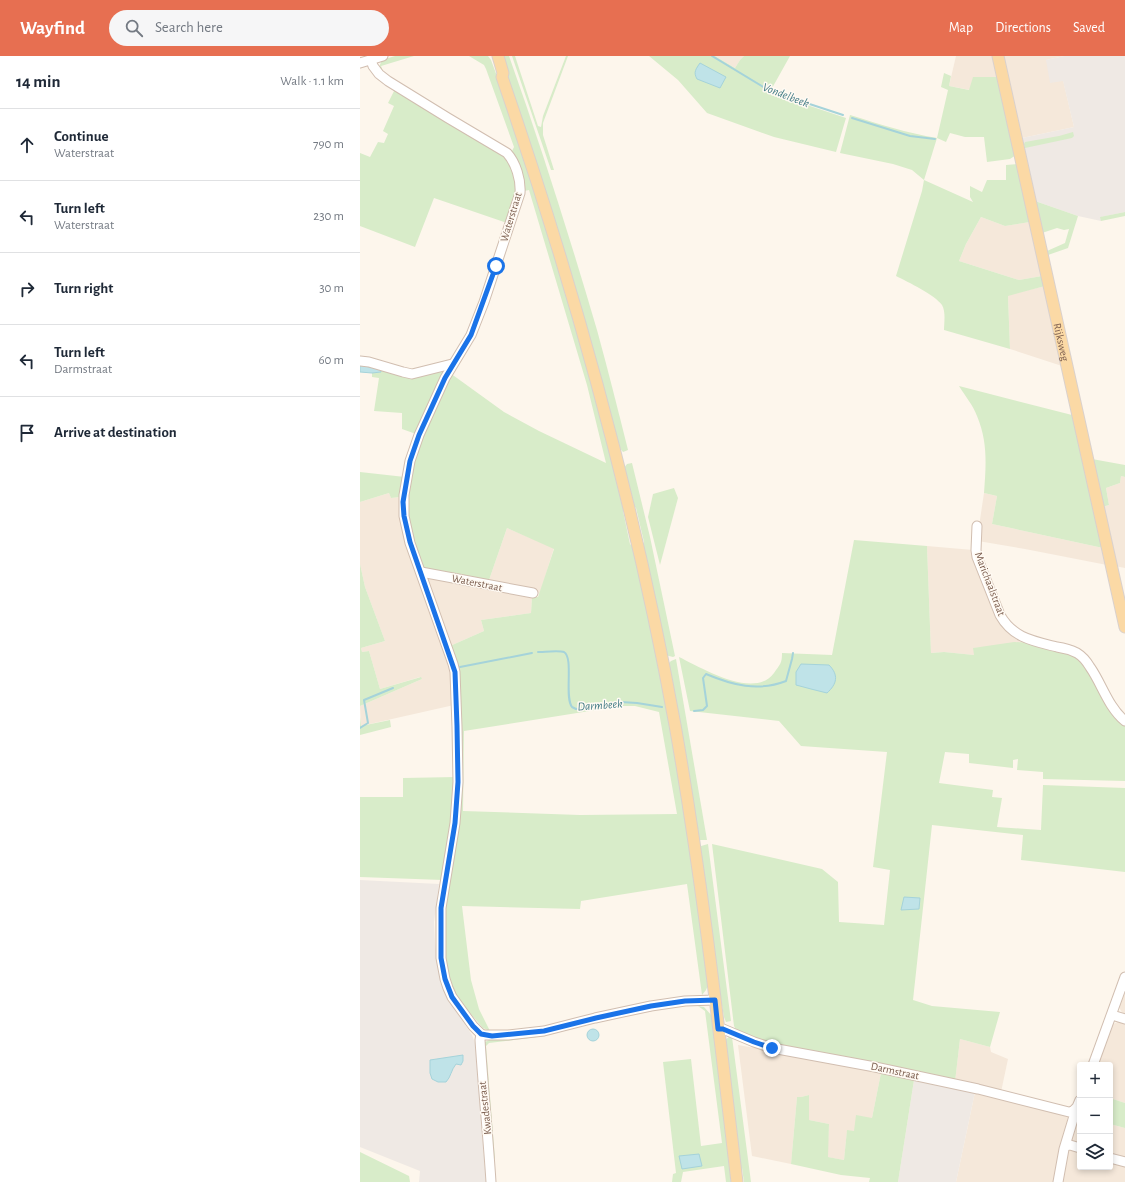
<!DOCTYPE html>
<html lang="en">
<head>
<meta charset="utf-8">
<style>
	:root { --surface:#fff; --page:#f6f6f7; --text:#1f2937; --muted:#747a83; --line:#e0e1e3; --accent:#e76f51 }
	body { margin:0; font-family:"Alegreya Sans",sans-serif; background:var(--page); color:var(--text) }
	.controls { position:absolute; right:12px; bottom:12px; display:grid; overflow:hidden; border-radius:4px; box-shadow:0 2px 6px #0003 }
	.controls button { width:36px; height:36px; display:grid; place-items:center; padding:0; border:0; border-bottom:1px solid var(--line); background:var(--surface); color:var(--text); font:20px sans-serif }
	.stop { position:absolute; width:12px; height:12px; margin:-9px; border:3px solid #1a73e8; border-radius:50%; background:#fff }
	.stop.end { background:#1a73e8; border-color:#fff; box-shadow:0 1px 4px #0008 }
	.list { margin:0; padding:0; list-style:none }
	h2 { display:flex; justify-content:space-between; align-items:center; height:52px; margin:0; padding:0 16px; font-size:17px }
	h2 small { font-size:13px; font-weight:400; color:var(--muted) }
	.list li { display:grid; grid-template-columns:26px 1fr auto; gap:12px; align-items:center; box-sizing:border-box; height:72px; padding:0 16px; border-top:1px solid var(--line) }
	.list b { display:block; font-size:15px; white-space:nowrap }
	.list p { margin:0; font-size:13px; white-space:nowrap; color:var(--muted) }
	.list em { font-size:13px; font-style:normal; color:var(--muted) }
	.icon { flex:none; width:22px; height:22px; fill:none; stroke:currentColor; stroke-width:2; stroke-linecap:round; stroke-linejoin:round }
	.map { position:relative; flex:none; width:765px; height:1126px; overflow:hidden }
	header { display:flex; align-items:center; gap:24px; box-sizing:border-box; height:56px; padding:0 20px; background:var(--accent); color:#fff }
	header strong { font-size:19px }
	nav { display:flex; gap:22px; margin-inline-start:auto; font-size:14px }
	.search { width:280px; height:36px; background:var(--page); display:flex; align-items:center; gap:10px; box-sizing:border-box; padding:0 14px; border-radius:22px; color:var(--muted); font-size:15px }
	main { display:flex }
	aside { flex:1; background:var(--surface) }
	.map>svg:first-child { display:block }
	.residential { fill:#f5e8da }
	.industrial { fill:#efe9e4 }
	.green { fill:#d8ecc9; fill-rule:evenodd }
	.water { fill:#bfe3e8; stroke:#a5d3da }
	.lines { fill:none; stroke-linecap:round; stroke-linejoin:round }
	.stream { stroke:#a5d3da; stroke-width:2 }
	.minor-casing { stroke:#d1beb0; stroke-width:11 }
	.major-casing { stroke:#dad1cd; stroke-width:13 }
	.minor { stroke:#fff; stroke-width:9 }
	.major { stroke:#fbd9a5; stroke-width:11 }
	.route { stroke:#1a73e8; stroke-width:5 }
	.labels { text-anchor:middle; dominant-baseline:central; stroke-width:3; stroke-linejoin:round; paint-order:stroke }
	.street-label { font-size:11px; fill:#7a5c4d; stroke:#fffaf3 }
	.water-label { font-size:12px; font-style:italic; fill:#437c86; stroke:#fffaf3 }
</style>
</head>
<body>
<header>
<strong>Wayfind</strong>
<div class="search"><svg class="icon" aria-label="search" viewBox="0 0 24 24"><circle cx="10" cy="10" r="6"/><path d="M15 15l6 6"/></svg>Search here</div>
<nav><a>Map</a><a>Directions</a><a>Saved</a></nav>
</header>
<main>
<aside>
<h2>14 min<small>Walk · 1.1 km</small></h2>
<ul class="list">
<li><svg class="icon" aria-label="ahead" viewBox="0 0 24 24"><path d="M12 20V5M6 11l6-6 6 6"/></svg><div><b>Continue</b><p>Waterstraat</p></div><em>790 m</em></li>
<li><svg class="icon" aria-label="left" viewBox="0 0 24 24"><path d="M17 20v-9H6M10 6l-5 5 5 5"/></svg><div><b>Turn left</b><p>Waterstraat</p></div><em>230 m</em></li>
<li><svg class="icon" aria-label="right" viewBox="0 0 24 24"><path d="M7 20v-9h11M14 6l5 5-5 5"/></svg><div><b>Turn right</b></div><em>30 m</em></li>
<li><svg class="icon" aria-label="left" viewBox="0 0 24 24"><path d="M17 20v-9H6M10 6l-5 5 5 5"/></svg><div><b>Turn left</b><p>Darmstraat</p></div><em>60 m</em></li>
<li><svg class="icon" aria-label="arrive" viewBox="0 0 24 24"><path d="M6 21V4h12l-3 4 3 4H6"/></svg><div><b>Arrive at destination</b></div></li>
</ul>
</aside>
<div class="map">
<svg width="765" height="1126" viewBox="0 0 765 1126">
	<rect width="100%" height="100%" fill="#fdf6ec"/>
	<g class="residential">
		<path d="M 355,0 L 384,0 L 380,4 L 375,12 Z"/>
		<path d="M 596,0 L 634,0 L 638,21 L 610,34 L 589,30 Z"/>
		<path d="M 643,0 L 704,0 L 686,4 L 703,24 L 714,71 L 662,82 Z"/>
		<path d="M 621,161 L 645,170 L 670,166 L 682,220 L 659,224 L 599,205 L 606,188 Z"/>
		<path d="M 685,230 L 702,310 L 650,293 L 648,239 Z"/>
		<path d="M 761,420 L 765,421 L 765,512 L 755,510 L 742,451 L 749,449 L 746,432 L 760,427 Z"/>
		<path d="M 29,437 L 31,442 L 40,441 L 39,454 L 44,476 L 92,615 L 94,649 L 1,670 L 0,650 L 62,623 L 60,621 L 20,633 L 9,595 L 2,596 L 1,592 L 25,585 L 5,531 L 0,508 L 0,446 Z"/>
		<path d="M 624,437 L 637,440 L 632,468 L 743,492 L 747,509 L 665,493 L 618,485 L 618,477 Z"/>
		<path d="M 147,472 L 194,492 L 180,537 L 128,527 Z"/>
		<path d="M 567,490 L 613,494 L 640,562 L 673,587 L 614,592 L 614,599 L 584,596 L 571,597 Z"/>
		<path d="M 65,518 L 172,541 L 171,557 L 121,564 L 124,575 L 90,590 Z"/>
		<path d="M 765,930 L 765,959 L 761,955 L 759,951 Z"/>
		<path d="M 758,966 L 765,967 L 765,1047 L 750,1042 L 750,1009 L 736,1009 L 750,974 L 753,968 Z"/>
		<path d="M 600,983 L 630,991 L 631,996 L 648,1003 L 641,1036 L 595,1026 Z"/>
		<path d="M 378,989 L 487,1008 L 521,1017 L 512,1062 L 494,1076 L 487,1075 L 484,1104 L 467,1101 L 469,1068 L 449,1064 L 449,1039 L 441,1041 L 437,1041 L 431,1108 L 392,1100 Z"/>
		<path d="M 615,1036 L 708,1061 L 697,1110 L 695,1126 L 596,1126 Z"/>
		<path d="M 718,1058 L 720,1059 L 720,1089 L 711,1086 Z"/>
		<path d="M 750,1068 L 765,1072 L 765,1104 L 750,1099 Z"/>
		<path d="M 714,1094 L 720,1096 L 720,1111 L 750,1111 L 750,1105 L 765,1110 L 765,1126 L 701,1126 L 707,1097 L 709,1095 Z"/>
	</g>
	<g class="industrial">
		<path d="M 704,0 L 765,0 L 765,156 L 741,161 L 741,165 L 718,160 L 675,145 L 662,82 L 714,71 L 703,25 L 690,27 L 686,4 Z"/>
		<path d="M 0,824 L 79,828 L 74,866 L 75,887 L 80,917 L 80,926 L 91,948 L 112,979 L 115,987 L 126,1126 L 59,1126 L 60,1115 L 0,1091 Z"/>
		<path d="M 554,1024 L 615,1036 L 596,1126 L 538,1126 Z"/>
	</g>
	<g class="green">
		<path d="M 35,0 L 54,0 L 21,10 L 23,15 L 29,20 L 52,36 L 152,95 L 154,91 L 126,13 L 124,9 L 109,0 L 128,0 L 131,4 L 141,31 L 219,273 L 264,449 L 263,455 L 270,488 L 275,493 L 306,646 L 325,757 L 349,927 L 346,934 L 342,939 L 327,828 L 221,845 L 220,853 L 102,850 L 111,924 L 119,953 L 130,975 L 123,972 L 101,947 L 91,928 L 85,912 L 83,849 L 98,760 L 90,590 L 124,575 L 121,564 L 171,557 L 172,541 L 178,541 L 194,493 L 147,472 L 128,527 L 62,513 L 50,481 L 46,439 L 59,387 L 90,317 L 144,356 L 179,375 L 246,407 L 227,329 L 169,134 L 164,135 L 151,96 L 27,23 L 19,11 L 22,4 ZM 261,650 L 275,650 L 299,656 L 317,758 L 220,759 L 103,755 L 104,675 Z"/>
		<path d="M 142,0 L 149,0 C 181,90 210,182 237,274 C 248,314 258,354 268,394 L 263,396 L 259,391 L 142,10 Z"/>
		<path d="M 152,0 L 155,0 L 178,70 L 181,71 L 183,60 L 206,0 L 208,0 L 183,67 L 183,79 L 194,114 L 191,114 Z"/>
		<path d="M 289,0 L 355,0 L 375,12 L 380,4 L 384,0 L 430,0 L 411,34 L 432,44 L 486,62 L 476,96 L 414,81 L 347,57 L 318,24 Z"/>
		<path d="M 584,17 L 591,20 L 589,30 L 609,34 L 613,21 L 638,21 L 656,99 L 650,103 L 627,106 L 624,81 L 605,81 L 590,77 L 586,86 L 577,82 L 564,124 L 613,146 L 610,141 L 610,130 L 622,136 L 627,124 L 646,124 L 646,109 L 658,108 L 670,166 L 645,170 L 621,161 L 606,188 L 599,205 L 659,224 L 682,220 L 685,230 L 648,240 L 650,293 L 584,274 C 584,267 586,256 582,249 C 575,239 548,226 536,220 L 562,135 L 564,124 L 552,114 L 533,108 L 480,97 L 490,59 C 519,68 547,77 577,82 L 588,34 L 581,31 Z"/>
		<path d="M 35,33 L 146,99 L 157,126 L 156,140 L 147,167 L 74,142 L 55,191 L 0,170 L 0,97 L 10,101 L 18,86 L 24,87 L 28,78 L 23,75 L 34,50 L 28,47 Z"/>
		<path d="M 713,76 L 714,80 L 712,82 L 665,92 L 664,88 L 665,86 L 699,80 Z"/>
		<path d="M 675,145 L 718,160 L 708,192 L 688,199 L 687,195 L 705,187 L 709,173 L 704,174 L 697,172 L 682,177 Z"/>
		<path d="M 765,156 L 765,160 L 741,165 L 740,161 Z"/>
		<path d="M 11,308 L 27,313 L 81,314 L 83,316 L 84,319 L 56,378 L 42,373 L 42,357 L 14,355 L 19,322 L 12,321 L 12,317 L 21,316 Z"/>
		<path d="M 599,330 L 712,359 L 743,492 L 632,468 L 637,440 L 624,437 C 626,410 628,386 617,360 C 613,349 605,340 599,330 Z"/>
		<path d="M 732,403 L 765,409 L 765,421 L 761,420 L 760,427 L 746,432 L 749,449 L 742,451 Z"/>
		<path d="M 272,407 L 290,481 L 315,600 L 313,601 L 305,599 L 282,493 L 284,486 L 276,452 L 272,448 L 264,412 L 267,408 Z"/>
		<path d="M 0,416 L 45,421 L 40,441 L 31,442 L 29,437 L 0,446 Z"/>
		<path d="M 314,432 L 318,442 L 300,509 L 288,461 L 293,438 Z"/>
		<path d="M 494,484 L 567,490 L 571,597 L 584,596 L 614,599 L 613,592 L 654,586 L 673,587 L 718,601 L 765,669 L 765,725 L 683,723 L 683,716 L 657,714 L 658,703 L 653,704 L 653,712 L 609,707 L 609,698 L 585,696 L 579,727 L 633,734 L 632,741 L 642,742 L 637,771 L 681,774 L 683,729 L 765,732 L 765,816 L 661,804 L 663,779 L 572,769 L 553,944 L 572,950 L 640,956 L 630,991 L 600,983 L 595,1026 L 405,988 L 377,976 L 374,970 L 352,788 L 462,813 L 478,826 L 479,866 L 524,869 L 530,814 L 513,811 L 527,696 L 441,690 L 419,665 L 330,655 L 319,601 C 342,612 394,644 414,617 C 420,608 422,608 422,597 L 472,599 Z"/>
		<path d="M 0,508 L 5,531 L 25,585 L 1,592 L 2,596 L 9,595 L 20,633 L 61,621 L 62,623 L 0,650 Z"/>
		<path d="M 316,603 L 347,784 L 340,784 L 337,781 L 307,609 L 311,605 Z"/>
		<path d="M 0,661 L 1,670 L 30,664 L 31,671 L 0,679 Z"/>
		<path d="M 96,721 L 95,746 L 83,824 L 0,821 L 0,741 L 43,741 L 43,722 Z"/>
		<path d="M 348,788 L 371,965 L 366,966 L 364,961 L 361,943 L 358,942 L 339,793 L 341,790 Z"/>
		<path d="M 338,950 L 344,951 L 352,960 L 371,1112 L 370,1116 L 371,1126 L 366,1126 L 364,1110 L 323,1116 L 321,1126 L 312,1126 L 313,1118 L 316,1117 L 303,1006 L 331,1003 L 341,1090 L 362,1087 L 345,955 Z"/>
		<path d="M 185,978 L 185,980 L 129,987 L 126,990 L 135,1103 L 131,1101 L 124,990 L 125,986 L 129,984 Z"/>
		<path d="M 370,980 L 372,981 L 391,1126 L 384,1126 L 382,1112 L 379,1112 L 364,985 Z"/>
		<path d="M 521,1017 L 554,1024 L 538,1126 L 509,1126 L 510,1122 L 481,1119 L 431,1108 L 437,1041 L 441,1041 L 449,1039 L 449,1064 L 469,1068 L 468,1101 L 484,1104 L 487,1074 L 494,1075 L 496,1059 L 512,1062 Z"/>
		<path d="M 750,1042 L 765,1047 L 765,1072 L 750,1068 Z"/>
		<path d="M 0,1096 L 49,1120 L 50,1126 L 0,1126 Z"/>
	</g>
	<g class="water">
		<path d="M 340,7 L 366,21 L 360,32 L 337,23 C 333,16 336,13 340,7 Z"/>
		<path d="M 0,309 L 19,313 L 21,314 L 21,316 L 12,317 L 0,316 Z"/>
		<path d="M 441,608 L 469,609 C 479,619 477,628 467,637 L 451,633 L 436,629 L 436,616 Z"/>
		<path d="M 544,841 L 560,842 L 559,853 L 541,854 Z"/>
		<circle cx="233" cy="979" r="6"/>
		<path d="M 103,999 L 103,1005 L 101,1009 L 96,1008 C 91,1014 91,1021 86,1026 L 78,1026 L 72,1023 L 70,1017 L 70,1004 Z"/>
		<path d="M 339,1098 L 342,1110 L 322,1113 L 319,1100 Z"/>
	</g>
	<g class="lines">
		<g class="stream">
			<path d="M 352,0 L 410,35 L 483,59"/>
			<path d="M 492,62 L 550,80 L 575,83"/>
			<path d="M 178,596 C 184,596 199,594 204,596 C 214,602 204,641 212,651 L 216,653 L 261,646 L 277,647 L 302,651"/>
			<path d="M 100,611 L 172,597"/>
			<path d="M 334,655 L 343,654 L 347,650 L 343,622 L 346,618 C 372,629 398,636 426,625 L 432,603 L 433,597"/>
			<path d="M 0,672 L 8,667 L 4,644 L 33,632"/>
		</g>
		<defs>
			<g id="minor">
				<path d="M 11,4 L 13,10 L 19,18 L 28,25 L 88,62 L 147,97 C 156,107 161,124 160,137 L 124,246 L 111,279 L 85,322 L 59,379 L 50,405 L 44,439 L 44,460 L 50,487 L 93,608 L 95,616 L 97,671 L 98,726 L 95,767 L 81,852 L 81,902 L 85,923 L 88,932 L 92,941 L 113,970 L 121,978 L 125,979 L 148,979 L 184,975 L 235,962 L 291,950 L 325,945 L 355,944"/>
				<path d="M 0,7 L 23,0"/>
				<path d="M 0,305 L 9,306 L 43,316 L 52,318 L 92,308"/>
				<path d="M 617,470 L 616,494 L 617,501 L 640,559 C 653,582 673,585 697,591 C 704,592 711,594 717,597 C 722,600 727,606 730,611 C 742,628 748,651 765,665"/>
				<path d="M 61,516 L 173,537"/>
				<path d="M 752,959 L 765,963"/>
				<path d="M 359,973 L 363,973 L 394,986 L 412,992 L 515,1011 L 618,1033 L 709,1056 L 713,1055"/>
				<path d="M 121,978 L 120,984 C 123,1031 128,1079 131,1126"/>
				<path d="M 733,1009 L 765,921"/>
				<path d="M 713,1055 L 717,1051 L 720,1044"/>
				<path d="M 706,1090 L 710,1089 L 720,1092"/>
				<path d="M 750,1102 L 765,1106"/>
				<path d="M 698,1126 L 704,1093 L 714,1060 L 713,1055"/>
			</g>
			<g id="major">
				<path d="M 138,0 L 143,17 L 142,21 C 215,233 275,449 315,669 C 342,821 359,974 377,1126"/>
				<path id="s1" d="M 638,0 L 765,571"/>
			</g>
		</defs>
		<use href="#minor" class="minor-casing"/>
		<use href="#major" class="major-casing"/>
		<use href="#minor" class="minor"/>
		<use href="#major" class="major"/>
	</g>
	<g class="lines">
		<path class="route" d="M 136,210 L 111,279 L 85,322 L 59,379 L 50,405 L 43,446 L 44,460 L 50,486 L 95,616 L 97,670 L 98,726 L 95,767 L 81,852 L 81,902 L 85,923 L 92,941 L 113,970 L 121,978 L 132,980 L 184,975 L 236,962 L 291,950 L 325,945 L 355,944 L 358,973 L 363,973 L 394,986 L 412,992"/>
	</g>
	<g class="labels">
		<g class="street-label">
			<text transform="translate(151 161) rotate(-73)">Waterstraat</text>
			<text stroke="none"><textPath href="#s1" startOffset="293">Rijksweg</textPath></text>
			<text transform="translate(117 527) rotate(11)">Waterstraat</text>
			<text transform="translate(630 528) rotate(69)">Marichaalstraat</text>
			<text transform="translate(535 1015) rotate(12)">Darmstraat</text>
			<text transform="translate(125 1052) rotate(-96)">Kwadestraat</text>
		</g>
		<g class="water-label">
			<text transform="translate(426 39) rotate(21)">Vondelbeek</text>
			<text transform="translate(240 649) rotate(-4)">Darmbeek</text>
		</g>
	</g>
</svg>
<div class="controls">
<button>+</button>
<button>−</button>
<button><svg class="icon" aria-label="layers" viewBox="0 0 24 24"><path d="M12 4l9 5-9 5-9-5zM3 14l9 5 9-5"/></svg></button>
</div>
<div class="stop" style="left:136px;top:210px"></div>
<div class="stop end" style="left:412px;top:992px"></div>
</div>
</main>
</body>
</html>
